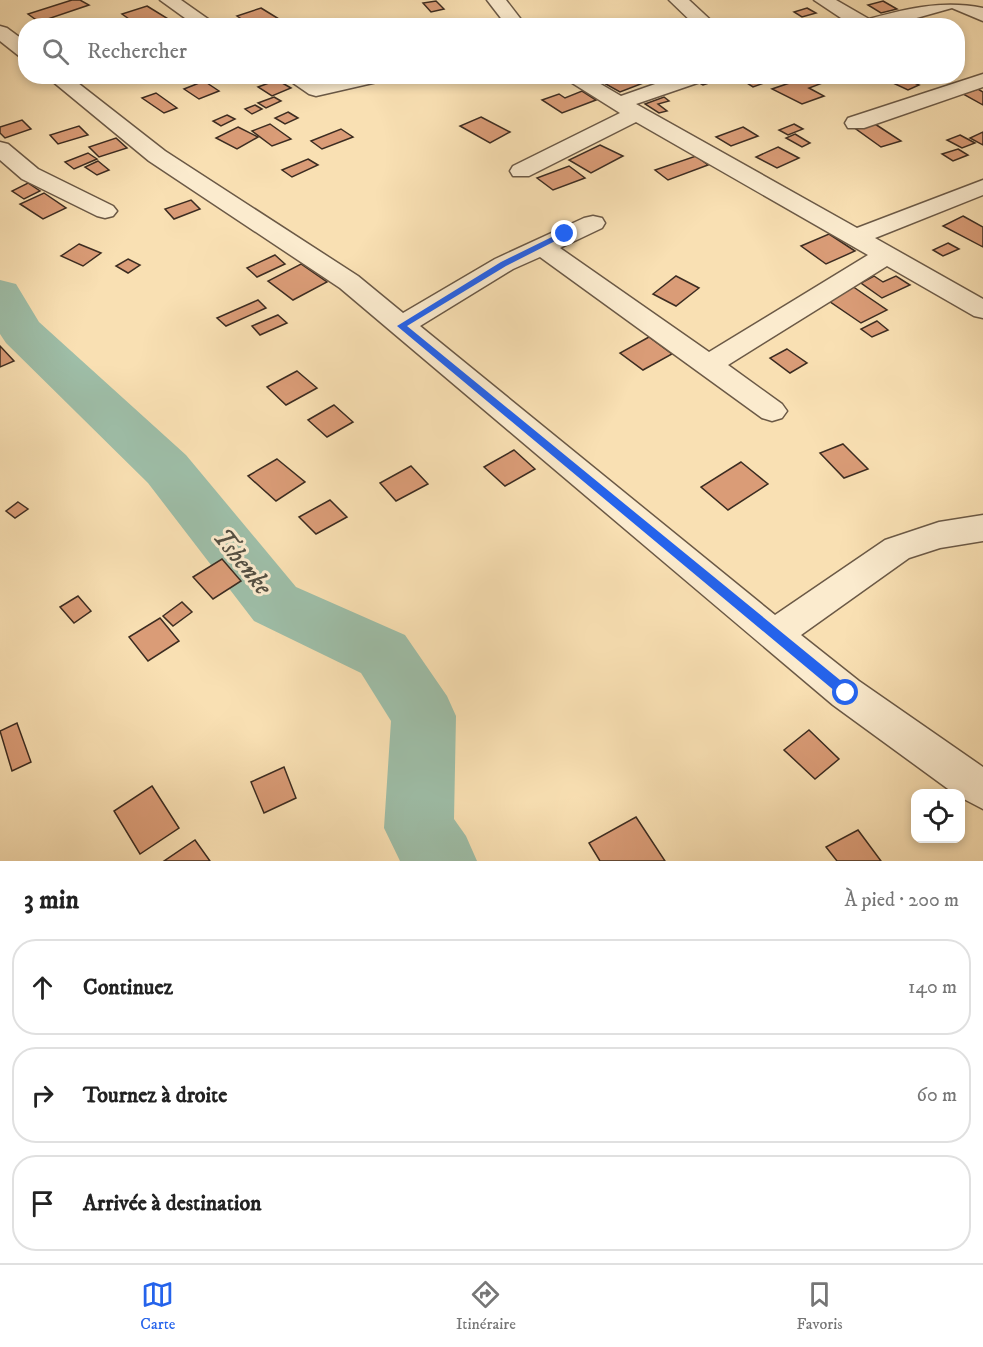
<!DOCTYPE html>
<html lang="fr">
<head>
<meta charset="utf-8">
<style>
	:root { --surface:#fff; --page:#f6f6f6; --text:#222; --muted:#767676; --line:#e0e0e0; --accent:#2563eb }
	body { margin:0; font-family:"IM FELL DW Pica",serif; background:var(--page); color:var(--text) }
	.controls { position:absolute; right:18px; bottom:18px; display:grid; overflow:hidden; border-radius:12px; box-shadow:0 3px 9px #0003 }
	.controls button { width:54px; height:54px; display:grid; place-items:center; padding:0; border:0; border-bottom:2px solid var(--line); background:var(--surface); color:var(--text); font:30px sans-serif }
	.stop { position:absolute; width:18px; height:18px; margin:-14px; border:4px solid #2563eb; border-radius:50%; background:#fff }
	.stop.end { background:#2563eb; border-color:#fff; box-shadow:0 2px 6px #0008 }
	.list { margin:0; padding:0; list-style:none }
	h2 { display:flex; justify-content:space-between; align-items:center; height:78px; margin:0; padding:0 24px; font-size:26px }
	h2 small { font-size:20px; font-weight:400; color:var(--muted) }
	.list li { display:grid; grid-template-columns:39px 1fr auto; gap:18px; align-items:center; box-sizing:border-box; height:96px; margin:0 12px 12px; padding:0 12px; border:2px solid var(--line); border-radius:24px }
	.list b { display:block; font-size:22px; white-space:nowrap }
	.list em { font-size:20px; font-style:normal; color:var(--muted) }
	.icon { flex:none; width:33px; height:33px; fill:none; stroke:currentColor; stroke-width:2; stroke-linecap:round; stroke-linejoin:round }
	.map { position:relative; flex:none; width:983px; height:861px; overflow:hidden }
	.search { position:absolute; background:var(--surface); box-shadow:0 3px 9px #0003; left:18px; right:18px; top:18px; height:66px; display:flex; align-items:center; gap:15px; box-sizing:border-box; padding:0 21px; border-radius:24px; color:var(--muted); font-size:22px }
	.sheet { height:402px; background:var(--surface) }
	nav { display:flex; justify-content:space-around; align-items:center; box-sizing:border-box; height:84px; border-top:2px solid var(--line); background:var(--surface); font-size:16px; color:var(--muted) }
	nav a { display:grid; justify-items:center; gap:3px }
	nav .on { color:var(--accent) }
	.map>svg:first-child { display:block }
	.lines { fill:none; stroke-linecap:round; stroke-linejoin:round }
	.river { fill:#9ebea8; fill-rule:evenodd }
	.building { fill:#da9c77; stroke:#3c2c21; stroke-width:1.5 }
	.minor-casing { stroke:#6b5946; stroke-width:3 }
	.minor { fill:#fbebce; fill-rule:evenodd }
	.route { fill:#2563eb }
	.labels { text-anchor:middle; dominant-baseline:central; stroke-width:6; stroke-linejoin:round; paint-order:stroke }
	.water-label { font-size:26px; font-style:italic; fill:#545043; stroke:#fbebce }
</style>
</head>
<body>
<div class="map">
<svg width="983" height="861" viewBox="0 0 983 861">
	<rect width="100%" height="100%" fill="#f9e0b3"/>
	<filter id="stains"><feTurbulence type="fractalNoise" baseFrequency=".00333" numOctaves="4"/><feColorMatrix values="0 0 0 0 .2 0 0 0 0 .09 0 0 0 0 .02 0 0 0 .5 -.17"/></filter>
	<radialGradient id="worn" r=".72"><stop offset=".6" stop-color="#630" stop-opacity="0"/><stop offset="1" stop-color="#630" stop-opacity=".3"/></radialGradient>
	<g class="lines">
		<path class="river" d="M 0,280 L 16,284 L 39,322 L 186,455 L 296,587 L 405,635 L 447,696 L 456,716 L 454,819 L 466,836 L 477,861 L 400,861 L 384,828 L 391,721 L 361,673 L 254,621 L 148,483 L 6,343 L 0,334 Z"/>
	</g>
	<g class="building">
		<path d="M 72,0 L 80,0 L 89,5 L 39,22 L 28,14 Z"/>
		<path d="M 436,1 L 444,9 L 431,12 L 423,3 Z"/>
		<path d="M 883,1 L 897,9 L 881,13 L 868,5 Z"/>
		<path d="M 147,6 L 170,20 L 154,26 L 139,26 L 122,14 Z"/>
		<path d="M 261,8 L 279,19 L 252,26 L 237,16 Z"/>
		<path d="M 807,8 L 816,13 L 802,17 L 794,12 Z"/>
		<path d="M 599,76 L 645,76 L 651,80 L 620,92 L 595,78 Z"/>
		<path d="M 708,76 L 723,76 L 725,78 L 703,85 L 696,81 Z"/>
		<path d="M 736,76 L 757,76 L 767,82 L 753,87 Z"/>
		<path d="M 810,76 L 825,82 L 809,88 L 824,96 L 802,104 L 772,89 Z"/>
		<path d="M 863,76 L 866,78 L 852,83 L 842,77 Z"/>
		<path d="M 904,78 L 919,85 L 908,90 L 893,83 Z"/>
		<path d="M 277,80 L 291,88 L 272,96 L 258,87 Z"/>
		<path d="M 204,81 L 219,91 L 199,99 L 184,89 Z"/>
		<path d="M 978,89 L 983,92 L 983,105 L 963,94 Z"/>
		<path d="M 582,91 L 596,100 L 562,113 L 542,100 L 559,94 L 565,98 Z"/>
		<path d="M 156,93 L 177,108 L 164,113 L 142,98 Z"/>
		<path d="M 274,97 L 281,101 L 266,108 L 258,103 Z"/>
		<path d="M 664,97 L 669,101 L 658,104 L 667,111 L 659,113 L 645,104 Z"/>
		<path d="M 255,105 L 262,109 L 252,114 L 245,109 Z"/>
		<path d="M 288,112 L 298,118 L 285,124 L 275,118 Z"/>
		<path d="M 227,115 L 235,119 L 221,126 L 213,121 Z"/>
		<path d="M 481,117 L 510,132 L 490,143 L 460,126 Z"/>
		<path d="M 22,120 L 31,129 L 5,138 L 0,133 L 0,127 Z"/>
		<path d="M 270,124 L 291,139 L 272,146 L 252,131 Z"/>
		<path d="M 794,124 L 803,129 L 788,135 L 779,130 Z"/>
		<path d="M 875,124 L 901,141 L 881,147 L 856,129 Z"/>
		<path d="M 79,126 L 88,135 L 58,144 L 50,135 Z"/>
		<path d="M 238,127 L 258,137 L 237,149 L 216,138 Z"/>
		<path d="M 743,127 L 758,136 L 731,146 L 716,137 Z"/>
		<path d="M 341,129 L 353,137 L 322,149 L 311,141 Z"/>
		<path d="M 983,132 L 983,145 L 970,138 Z"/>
		<path d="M 795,134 L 810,143 L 802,147 L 786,138 Z"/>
		<path d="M 960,135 L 975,143 L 962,148 L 947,140 Z"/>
		<path d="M 116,138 L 127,148 L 99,157 L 89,147 Z"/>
		<path d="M 600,145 L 623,156 L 591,173 L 569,160 Z"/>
		<path d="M 778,147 L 799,158 L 777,168 L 756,157 Z"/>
		<path d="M 958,149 L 968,155 L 953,161 L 942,154 Z"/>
		<path d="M 88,153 L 97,159 L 74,169 L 65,162 Z"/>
		<path d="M 696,156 L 708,165 L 668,180 L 655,170 Z"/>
		<path d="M 308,159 L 318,165 L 292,177 L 282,170 Z"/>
		<path d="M 98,161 L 109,170 L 97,175 L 85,167 Z"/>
		<path d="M 569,166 L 585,178 L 553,190 L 537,178 Z"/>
		<path d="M 28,183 L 40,191 L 24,199 L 12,191 Z"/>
		<path d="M 44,193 L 66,208 L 43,219 L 20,204 Z"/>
		<path d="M 191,200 L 200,209 L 174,219 L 165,209 Z"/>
		<path d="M 963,216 L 983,227 L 983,247 L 943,226 Z"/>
		<path d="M 829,234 L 855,251 L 826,264 L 801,246 Z"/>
		<path d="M 948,243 L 959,249 L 943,256 L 933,250 Z"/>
		<path d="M 79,244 L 101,253 L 83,266 L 61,256 Z"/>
		<path d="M 275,255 L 285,264 L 257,277 L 247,268 Z"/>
		<path d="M 128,259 L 140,265 L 128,273 L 116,266 Z"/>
		<path d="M 301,264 L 327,282 L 293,300 L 268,281 Z"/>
		<path d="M 676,276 L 699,288 L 676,306 L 653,294 Z"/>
		<path d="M 874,276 L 883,282 L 896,276 L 910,285 L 882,298 L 861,283 Z"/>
		<path d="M 852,286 L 887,310 L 861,323 L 826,299 Z"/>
		<path d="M 258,300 L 266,308 L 226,326 L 217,318 Z"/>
		<path d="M 278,315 L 287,323 L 260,335 L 252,326 Z"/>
		<path d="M 877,321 L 888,330 L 872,337 L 861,329 Z"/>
		<path d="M 649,337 L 672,354 L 643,370 L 620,353 Z"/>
		<path d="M 0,346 L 14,361 L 0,367 Z"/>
		<path d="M 787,349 L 807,363 L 790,373 L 770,358 Z"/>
		<path d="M 297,371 L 317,388 L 286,405 L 267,387 Z"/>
		<path d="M 334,405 L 353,422 L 327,437 L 308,420 Z"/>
		<path d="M 843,444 L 868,469 L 844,478 L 820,453 Z"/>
		<path d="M 514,450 L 535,469 L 505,486 L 484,467 Z"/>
		<path d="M 277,459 L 305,482 L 276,501 L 248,476 Z"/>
		<path d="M 741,462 L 768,484 L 728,510 L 701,487 Z"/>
		<path d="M 411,466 L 428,484 L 396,501 L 380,483 Z"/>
		<path d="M 330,500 L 347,517 L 316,534 L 299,517 Z"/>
		<path d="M 18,502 L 28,509 L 15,518 L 6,511 Z"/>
		<path d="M 222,559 L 241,581 L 213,599 L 193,577 Z"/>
		<path d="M 78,596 L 91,611 L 74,623 L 60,607 Z"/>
		<path d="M 182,602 L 192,612 L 173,626 L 163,616 Z"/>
		<path d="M 160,618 L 179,641 L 148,661 L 129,637 Z"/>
		<path d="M 17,723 L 31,762 L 12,771 L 0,731 Z"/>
		<path d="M 809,730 L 839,759 L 815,779 L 784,750 Z"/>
		<path d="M 284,767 L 296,798 L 264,813 L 251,782 Z"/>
		<path d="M 152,786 L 179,828 L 140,854 L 114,811 Z"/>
		<path d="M 636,817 L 665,861 L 600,861 L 589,843 Z"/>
		<path d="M 858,830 L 881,861 L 837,861 L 826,847 Z"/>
		<path d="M 195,840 L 210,861 L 164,861 Z"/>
	</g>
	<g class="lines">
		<defs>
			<g id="minor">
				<path d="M 160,0 L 181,0 L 218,26 L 196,26 Z"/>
				<path d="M 487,0 L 506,0 L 526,26 L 507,26 Z"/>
				<path d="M 669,0 L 689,0 L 717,26 L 696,26 Z"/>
				<path d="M 814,0 L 836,0 L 869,19 C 908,8 944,0 983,8 L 983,21 L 952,8 L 888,26 L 853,26 Z"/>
				<path d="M 0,26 L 7,28 L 26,42 L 26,58 L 19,56 L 0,41 Z"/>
				<path d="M 983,74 L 983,87 L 864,128 L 848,128 L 845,123 L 848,118 Z"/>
				<path d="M 46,76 L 69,76 L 165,151 L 358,276 L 403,313 L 495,259 L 584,218 L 593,216 L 602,218 L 605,223 L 602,228 L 560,248 L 709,352 L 868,255 L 636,122 L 529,176 L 513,176 L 510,171 L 513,166 L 620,113 L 561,76 L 587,76 L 621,96 L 678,76 L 709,76 L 706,80 L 636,104 L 857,228 L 983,180 L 983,195 L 875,238 L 983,299 L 983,318 L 974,316 L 887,266 L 728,365 L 782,404 L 787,411 L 782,418 L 772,421 L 762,418 L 540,257 L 513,269 L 420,326 L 775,615 L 885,540 L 939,522 L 983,515 L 983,541 L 940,548 L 909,558 L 801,635 L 859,681 L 983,767 L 983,809 L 960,797 L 960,794 L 955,794 L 833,705 L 340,288 L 149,161 Z"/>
				<path d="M 283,76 L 308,76 L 319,83 L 349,76 L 389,76 L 386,80 L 316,96 L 309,94 Z"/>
				<path d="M 0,142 L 8,144 L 38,169 L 113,206 L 117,211 L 113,216 L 105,218 L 97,216 L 22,179 L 0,160 Z"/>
			</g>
		</defs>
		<use href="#minor" class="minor-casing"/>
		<use href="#minor" class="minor"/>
	</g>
	<path class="route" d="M 562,232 L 569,234 L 506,266 L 407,326 L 851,689 L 851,697 L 842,697 L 397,326 L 501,262 Z"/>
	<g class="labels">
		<g class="water-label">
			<text transform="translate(242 562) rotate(51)">Tshenke</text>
		</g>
	</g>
	<rect width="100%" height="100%" filter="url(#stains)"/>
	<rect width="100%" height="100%" fill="url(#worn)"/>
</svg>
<div class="controls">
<button><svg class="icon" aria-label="locate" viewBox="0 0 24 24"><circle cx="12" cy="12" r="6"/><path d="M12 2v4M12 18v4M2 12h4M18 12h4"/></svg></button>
</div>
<div class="stop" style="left:846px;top:693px"></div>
<div class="stop end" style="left:565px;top:234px"></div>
<div class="search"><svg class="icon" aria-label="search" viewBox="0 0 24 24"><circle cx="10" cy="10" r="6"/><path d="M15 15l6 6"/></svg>Rechercher</div>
</div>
<section class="sheet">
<h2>3 min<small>À pied · 200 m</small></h2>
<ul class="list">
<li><svg class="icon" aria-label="ahead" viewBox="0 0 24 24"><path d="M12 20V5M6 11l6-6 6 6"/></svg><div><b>Continuez</b></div><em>140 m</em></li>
<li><svg class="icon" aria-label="right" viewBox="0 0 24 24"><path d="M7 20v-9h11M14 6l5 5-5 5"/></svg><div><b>Tournez à droite</b></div><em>60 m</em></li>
<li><svg class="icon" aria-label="arrive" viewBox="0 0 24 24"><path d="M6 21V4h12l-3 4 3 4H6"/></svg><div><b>Arrivée à destination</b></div></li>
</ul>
</section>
<nav>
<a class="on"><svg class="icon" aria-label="map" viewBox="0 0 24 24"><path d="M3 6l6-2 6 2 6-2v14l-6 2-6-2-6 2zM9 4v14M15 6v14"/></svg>Carte</a>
<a><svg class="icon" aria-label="directions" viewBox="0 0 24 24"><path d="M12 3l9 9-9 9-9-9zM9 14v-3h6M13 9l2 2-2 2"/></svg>Itinéraire</a>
<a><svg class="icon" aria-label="saved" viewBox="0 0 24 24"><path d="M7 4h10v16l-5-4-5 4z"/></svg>Favoris</a>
</nav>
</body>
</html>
